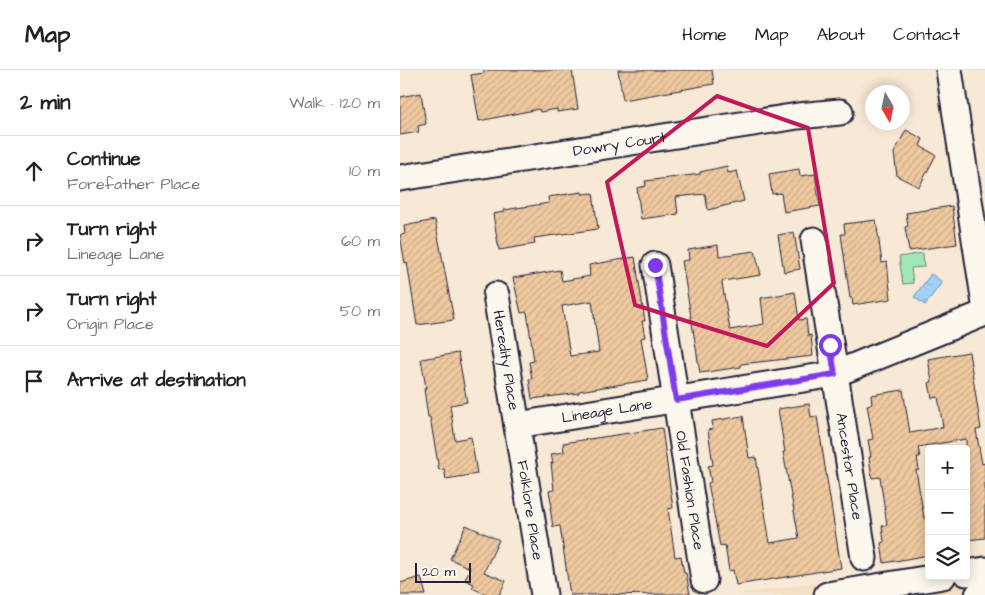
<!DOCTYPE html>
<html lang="en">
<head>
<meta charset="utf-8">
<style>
	:root { --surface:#fff; --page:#f2f2f2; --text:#222; --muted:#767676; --line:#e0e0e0 }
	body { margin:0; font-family:"Architects Daughter",sans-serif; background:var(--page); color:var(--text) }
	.controls { position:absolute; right:15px; bottom:15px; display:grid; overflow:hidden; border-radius:5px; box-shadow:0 2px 12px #0003 }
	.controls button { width:45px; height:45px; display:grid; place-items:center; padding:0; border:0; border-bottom:1px solid var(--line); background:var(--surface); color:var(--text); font:25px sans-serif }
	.compass { position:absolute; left:465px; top:15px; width:45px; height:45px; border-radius:50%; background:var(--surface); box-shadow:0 2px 12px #0003; rotate:171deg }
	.scale { position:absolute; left:15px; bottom:12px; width:56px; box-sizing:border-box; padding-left:5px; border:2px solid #22223b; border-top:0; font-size:14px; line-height:18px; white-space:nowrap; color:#22223b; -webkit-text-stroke:4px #fbf7ec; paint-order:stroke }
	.stop { position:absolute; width:15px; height:15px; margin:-11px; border:4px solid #7c3aed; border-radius:50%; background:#fff }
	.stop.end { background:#7c3aed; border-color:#fff; box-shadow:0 1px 5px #0008 }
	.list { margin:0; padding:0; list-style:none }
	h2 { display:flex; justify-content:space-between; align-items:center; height:65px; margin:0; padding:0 20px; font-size:21px }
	h2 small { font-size:16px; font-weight:400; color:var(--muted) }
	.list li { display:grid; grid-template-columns:32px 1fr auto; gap:15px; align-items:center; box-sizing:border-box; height:70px; padding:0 20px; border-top:1px solid var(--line) }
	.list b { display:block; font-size:19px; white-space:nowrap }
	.list p { margin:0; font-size:16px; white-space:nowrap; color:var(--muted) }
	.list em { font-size:16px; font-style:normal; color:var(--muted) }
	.icon { flex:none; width:28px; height:28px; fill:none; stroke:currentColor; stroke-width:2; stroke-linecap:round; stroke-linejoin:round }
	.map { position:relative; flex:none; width:585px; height:525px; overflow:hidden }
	header { display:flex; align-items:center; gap:30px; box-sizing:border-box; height:70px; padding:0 25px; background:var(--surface); border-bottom:1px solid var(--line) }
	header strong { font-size:24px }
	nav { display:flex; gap:28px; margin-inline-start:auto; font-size:18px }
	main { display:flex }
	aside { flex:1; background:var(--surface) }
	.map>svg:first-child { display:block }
	.built { fill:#f5dfc5 }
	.pitch { fill:#a2e8b5; stroke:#628578 }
	.water { fill:url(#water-ripples); stroke:#6e8caf }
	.building { fill:url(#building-hatch); stroke:#22223b; fill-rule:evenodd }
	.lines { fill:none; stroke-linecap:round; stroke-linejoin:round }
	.minor-casing { stroke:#22223b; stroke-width:29 }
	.minor { stroke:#fbf7ec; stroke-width:25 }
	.route { stroke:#7c3aed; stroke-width:6 }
	.marked { fill:none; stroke:#c2185b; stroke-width:4; stroke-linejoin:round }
	.labels { text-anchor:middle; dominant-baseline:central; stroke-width:4; stroke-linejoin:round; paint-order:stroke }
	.street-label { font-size:15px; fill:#22223b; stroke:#fbf7ec }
</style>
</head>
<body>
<header>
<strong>Map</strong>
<nav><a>Home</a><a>Map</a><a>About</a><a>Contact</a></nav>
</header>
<main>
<aside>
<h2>2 min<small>Walk · 120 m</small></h2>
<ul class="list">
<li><svg class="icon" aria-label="ahead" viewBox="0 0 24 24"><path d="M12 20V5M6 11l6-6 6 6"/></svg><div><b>Continue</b><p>Forefather Place</p></div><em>10 m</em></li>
<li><svg class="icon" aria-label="right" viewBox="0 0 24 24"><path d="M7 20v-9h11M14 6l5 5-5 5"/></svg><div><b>Turn right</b><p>Lineage Lane</p></div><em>60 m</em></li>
<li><svg class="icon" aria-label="right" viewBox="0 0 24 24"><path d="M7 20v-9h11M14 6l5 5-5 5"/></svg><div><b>Turn right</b><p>Origin Place</p></div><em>50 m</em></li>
<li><svg class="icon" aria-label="arrive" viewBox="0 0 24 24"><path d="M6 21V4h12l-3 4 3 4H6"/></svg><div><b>Arrive at destination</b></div></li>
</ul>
</aside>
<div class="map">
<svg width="585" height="525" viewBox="0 0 585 525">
	<defs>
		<pattern id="water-ripples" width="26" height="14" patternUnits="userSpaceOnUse" patternTransform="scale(1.25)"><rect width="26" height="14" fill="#a0d2fd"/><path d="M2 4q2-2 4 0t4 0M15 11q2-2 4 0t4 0" fill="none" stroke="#8ab4da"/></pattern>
		<pattern id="building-hatch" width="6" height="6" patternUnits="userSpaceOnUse" patternTransform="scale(1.25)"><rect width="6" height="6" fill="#efc99f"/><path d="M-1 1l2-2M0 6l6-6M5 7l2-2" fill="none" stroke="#cdac8a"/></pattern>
	</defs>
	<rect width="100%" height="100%" fill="#f7e9d5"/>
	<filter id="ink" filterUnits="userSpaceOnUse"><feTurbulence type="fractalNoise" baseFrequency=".02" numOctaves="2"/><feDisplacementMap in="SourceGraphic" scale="10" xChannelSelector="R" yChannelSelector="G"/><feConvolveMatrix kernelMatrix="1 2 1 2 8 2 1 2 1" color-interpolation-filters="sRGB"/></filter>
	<g filter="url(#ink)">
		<path class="built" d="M 585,485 L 585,525 L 336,525 L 529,494 L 529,506 L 566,506 L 566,488 Z"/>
		<path class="pitch" d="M 523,183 L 524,197 L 511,198 L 513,213 L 503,214 L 499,187 Z"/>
		<path class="water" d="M 531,204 L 542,212 L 525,235 L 514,227 Z"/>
		<g class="building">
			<path d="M 84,0 L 172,0 L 178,39 L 157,42 L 157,39 L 140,42 L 139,39 L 79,51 L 71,5 L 84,3 Z"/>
			<path d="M 218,0 L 312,0 L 314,14 L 223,30 Z"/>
			<path d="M 21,23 L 26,54 L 18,56 L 19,62 L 0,65 L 0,27 Z"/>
			<path d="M 506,60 L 523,69 L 520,76 L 536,85 L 519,117 L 497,106 L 494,83 Z"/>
			<path d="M 327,96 L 328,103 L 337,101 L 344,131 L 308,140 L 305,124 L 276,127 L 278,144 L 241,149 L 237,118 L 246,116 L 245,111 L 300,104 L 300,102 Z"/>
			<path d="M 399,99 L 400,106 L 415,104 L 420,136 L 384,142 L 381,123 L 372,124 L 369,104 Z"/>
			<path d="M 182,122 L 182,124 L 193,123 L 198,159 L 134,168 L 135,174 L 99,180 L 93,144 L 104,142 L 104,140 L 149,133 L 148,127 Z"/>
			<path d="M 552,136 L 557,174 L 509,181 L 505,157 L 508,156 L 506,143 Z"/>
			<path d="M 35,150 L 54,250 L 17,255 L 7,192 L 5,193 L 0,165 L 5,164 L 4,156 Z"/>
			<path d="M 476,150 L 482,193 L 487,192 L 491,229 L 453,235 L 452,228 L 450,228 L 441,164 L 445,164 L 444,154 Z"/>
			<path d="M 394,162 L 400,199 L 384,202 L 378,165 Z"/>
			<path d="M 318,175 L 319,186 L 355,181 L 361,205 L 323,211 L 322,213 L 330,260 L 364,254 L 361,228 L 395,222 L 399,250 L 406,249 L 408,266 L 411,265 L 413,286 L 341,294 L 341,297 L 300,303 L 282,191 L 289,190 L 288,180 Z"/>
			<path d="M 235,187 L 245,251 L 242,251 L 245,267 L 241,268 L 248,310 L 179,321 L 179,323 L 132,329 L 129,309 L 132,309 L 129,292 L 134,291 L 127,242 L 121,243 L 113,208 L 160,200 L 162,211 L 190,206 L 189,195 ZM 192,231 L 199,282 L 170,286 L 162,236 Z"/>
			<path d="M 569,282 L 581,359 L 576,360 L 582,394 L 585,393 L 585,468 L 566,470 L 566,369 L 518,377 L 520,387 L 517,387 L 519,400 L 516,400 L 524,448 L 529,448 L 529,485 L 484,493 L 481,473 L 484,472 L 482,456 L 487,455 L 480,407 L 472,408 L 469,387 L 471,387 L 468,370 L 473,369 L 467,335 L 472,334 L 471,325 L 503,320 L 510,363 L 543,357 L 538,327 L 532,328 L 529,313 L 532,312 L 528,289 Z"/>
			<path d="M 58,283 L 67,332 L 50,335 L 55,370 L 71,367 L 77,404 L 46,409 L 44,399 L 39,400 L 30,347 L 28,347 L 24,319 L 26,318 L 21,289 Z"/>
			<path d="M 409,334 L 411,347 L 417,346 L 441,498 L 336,515 L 333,500 L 329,501 L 325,475 L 320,476 L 308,413 L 311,412 L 308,396 L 313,395 L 308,360 L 313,359 L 312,351 L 343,346 L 349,388 L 356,387 L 370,473 L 399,468 L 383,382 L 385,382 L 378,339 Z"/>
			<path d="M 262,358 L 273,438 L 268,439 L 275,487 L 281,486 L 284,503 L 286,503 L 290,524 L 170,525 L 160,456 L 153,457 L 150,437 L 152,437 L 149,421 L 154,420 L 151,393 L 153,393 L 151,384 L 164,382 L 163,373 Z"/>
			<path d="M 66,455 L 99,470 L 84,502 L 106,511 L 99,525 L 88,525 L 72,518 L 74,514 L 65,510 L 70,498 L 50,489 Z"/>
			<path d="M 21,507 L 26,525 L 0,525 L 0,513 Z"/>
		</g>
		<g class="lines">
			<defs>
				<g id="minor">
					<path d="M 549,0 L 585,234"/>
					<path id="s1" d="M 0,108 L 398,46 L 440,42"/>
					<path id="s2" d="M 414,170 L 464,488"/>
					<path id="s3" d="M 255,195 L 304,510"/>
					<path id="s4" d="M 96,225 L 144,525"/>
					<path id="s5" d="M 117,355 L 435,304 L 585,243"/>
					<path d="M 566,503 L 585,500"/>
					<path d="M 427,525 L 543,506"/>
					<path d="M 578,525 L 585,516"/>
				</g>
			</defs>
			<use href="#minor" class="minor-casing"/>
			<use href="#minor" class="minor"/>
		</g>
	</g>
	<g class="lines" filter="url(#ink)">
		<path class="route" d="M 255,195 L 276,330 L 435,304 L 430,275"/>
	</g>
	<path class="marked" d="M 317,26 L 408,58 L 434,213 L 367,276 L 235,235 L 207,112 Z"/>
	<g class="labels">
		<g class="street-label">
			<text stroke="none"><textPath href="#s1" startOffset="222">Dowry Court</textPath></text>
			<text stroke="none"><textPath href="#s4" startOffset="66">Heredity Place</textPath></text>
			<text stroke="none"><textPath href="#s5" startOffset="91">Lineage Lane</textPath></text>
			<text stroke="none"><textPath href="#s2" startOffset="229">Ancestor Place</textPath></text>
			<text stroke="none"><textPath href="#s3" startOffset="228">Old Fashion Place</textPath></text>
			<text stroke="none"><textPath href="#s4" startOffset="218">Folklore Place</textPath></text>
		</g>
	</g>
</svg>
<div class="controls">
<button>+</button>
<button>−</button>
<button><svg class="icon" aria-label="layers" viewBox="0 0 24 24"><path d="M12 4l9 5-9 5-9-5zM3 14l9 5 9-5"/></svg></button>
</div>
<svg class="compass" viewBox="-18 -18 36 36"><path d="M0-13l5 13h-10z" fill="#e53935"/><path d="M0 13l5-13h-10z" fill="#767676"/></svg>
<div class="scale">20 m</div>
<div class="stop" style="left:430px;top:275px"></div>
<div class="stop end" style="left:255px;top:195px"></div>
</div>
</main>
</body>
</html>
